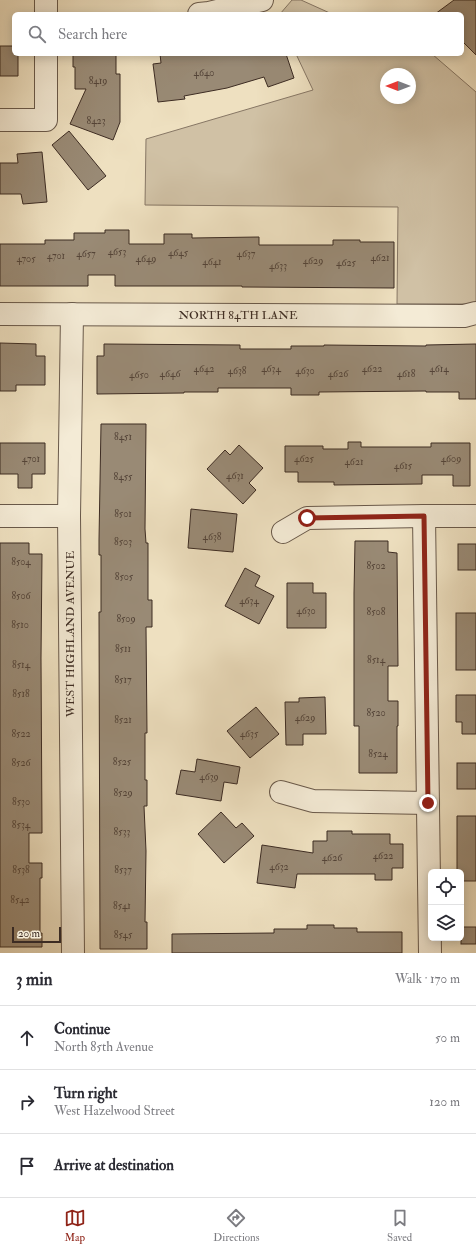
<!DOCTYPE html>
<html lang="en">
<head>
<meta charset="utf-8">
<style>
	:root { --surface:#fff; --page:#f7f7f7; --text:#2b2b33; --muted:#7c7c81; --line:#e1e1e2; --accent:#8f2418 }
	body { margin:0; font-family:"IM FELL Double Pica",serif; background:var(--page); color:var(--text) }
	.controls { position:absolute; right:12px; bottom:12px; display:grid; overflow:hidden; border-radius:6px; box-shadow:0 2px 10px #0003 }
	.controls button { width:36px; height:36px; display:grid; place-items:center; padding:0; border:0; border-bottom:1px solid var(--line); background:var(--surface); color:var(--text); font:20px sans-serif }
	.compass { position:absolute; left:380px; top:68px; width:36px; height:36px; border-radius:50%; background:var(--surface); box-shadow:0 2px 10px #0003; rotate:270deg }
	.scale { position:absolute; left:12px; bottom:10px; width:49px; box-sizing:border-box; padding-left:4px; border:2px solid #3d2c23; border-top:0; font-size:11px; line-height:14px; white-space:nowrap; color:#3d2c23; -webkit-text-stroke:3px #f4ebd6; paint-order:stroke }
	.stop { position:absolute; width:12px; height:12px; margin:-9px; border:3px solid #8f2418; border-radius:50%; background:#fff }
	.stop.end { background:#8f2418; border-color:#fff; box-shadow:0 1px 4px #0008 }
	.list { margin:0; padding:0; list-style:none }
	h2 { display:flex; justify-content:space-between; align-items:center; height:52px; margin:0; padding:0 16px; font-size:17px }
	h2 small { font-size:13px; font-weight:400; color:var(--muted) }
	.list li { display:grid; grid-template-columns:26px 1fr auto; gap:12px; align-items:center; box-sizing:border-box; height:64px; padding:0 16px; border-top:1px solid var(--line) }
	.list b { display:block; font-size:15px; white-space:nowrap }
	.list p { margin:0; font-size:13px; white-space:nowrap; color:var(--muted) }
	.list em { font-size:13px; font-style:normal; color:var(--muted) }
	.icon { flex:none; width:22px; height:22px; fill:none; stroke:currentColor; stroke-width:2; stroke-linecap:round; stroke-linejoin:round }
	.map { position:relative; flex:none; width:476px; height:953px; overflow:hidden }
	.search { position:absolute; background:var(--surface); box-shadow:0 2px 10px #0003; left:12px; right:12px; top:12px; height:44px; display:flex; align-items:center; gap:10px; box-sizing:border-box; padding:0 14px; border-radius:6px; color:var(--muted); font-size:15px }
	.sheet { height:244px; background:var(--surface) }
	nav { display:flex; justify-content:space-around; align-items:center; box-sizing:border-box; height:56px; border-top:1px solid var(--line); background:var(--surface); font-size:11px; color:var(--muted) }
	nav a { display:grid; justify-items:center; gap:2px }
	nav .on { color:var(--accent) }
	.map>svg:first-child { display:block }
	.green { fill:#d0c1a5; stroke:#867664; fill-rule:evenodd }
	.building { fill:#998a75; stroke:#3d2c23 }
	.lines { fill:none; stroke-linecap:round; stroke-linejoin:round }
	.minor-casing { stroke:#69594a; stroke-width:24 }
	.minor { stroke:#f4ebd6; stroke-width:22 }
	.route { stroke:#8f2418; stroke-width:5 }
	.labels { text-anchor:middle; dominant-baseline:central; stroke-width:3; stroke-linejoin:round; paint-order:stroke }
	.number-label { font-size:10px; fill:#544438 }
	.street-label { font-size:12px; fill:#3d2c23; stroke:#f4ebd6 }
</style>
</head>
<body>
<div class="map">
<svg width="476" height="953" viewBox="0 0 476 953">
	<rect width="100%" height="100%" fill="#eee0c0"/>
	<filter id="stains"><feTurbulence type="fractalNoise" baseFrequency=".005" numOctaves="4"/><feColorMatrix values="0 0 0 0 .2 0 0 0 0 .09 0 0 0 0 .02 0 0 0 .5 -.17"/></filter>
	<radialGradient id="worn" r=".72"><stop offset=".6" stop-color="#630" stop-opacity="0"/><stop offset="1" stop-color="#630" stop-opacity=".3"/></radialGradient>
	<g class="green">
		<path d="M 292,0 L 301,0 L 332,14 L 280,14 Z"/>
		<path d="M 296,54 L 432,54 L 476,92 L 476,302 L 469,304 L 397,304 L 398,207 L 145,205 L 146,139 L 313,90 ZM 386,74 L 410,74 L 410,98 L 386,98 Z"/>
	</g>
	<g class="building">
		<path d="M 454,0 L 476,0 L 476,55 L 462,41 L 462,14 L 435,14 Z"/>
		<path d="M 0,46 L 14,46 L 14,54 L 18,54 L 18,76 L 0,76 Z"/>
		<path d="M 73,54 L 116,54 L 116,74 L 120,74 L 120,122 L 113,140 L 70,124 L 86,89 L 75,89 L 75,67 L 73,67 Z"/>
		<path d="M 160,54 L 286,54 L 294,78 L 268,87 L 264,77 L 227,88 L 184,96 L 185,99 L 158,102 L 153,64 L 161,63 Z"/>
		<path d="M 69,131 L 106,176 L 88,190 L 52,145 Z"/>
		<path d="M 42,152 L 47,202 L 23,204 L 21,194 L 0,194 L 0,163 L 18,163 L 17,154 Z"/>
		<path d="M 105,230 L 129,230 L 129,244 L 164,244 L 164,234 L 192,234 L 192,238 L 259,237 L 259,245 L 333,245 L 333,240 L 360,240 L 360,242 L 394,242 L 394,288 L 242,287 L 242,286 L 115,286 L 115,275 L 88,275 L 88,286 L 0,286 L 0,244 L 45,244 L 45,240 L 74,240 L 74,233 L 105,233 Z"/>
		<path d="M 0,343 L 36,344 L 36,356 L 45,356 L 45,385 L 16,385 L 16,391 L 0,391 Z"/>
		<path d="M 104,344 L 240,345 L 240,349 L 291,349 L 291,346 L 324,346 L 324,345 L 426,346 L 426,345 L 476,344 L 476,399 L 459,399 L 459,392 L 426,392 L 426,391 L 319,392 L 319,395 L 291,395 L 291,388 L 218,388 L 218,392 L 184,392 L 184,393 L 97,394 L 97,356 L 104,356 Z"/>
		<path d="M 101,424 L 146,424 L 145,529 L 146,543 L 148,543 L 148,600 L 152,600 L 152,627 L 146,627 L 147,733 L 145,733 L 145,780 L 147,780 L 147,806 L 144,806 L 146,851 L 145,922 L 147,922 L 147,949 L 100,949 L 99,612 L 101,612 L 101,555 L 99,555 L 99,540 Z"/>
		<path d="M 348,442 L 361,442 L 361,447 L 431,447 L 431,443 L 470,443 L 470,486 L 453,486 L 453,475 L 422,475 L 422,484 L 334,485 L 334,482 L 298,482 L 298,472 L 285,472 L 285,446 L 323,446 L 323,449 L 348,449 Z"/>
		<path d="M 0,443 L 45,443 L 45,474 L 32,474 L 32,488 L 18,488 L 18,474 L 0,474 Z"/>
		<path d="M 239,445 L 263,468 L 249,483 L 256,490 L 243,504 L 207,469 L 225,450 L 230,455 Z"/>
		<path d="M 191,509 L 237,514 L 233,552 L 188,548 Z"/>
		<path d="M 355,541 L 388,541 L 388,552 L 397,553 L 398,666 L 388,666 L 388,701 L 398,701 L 398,726 L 397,726 L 397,773 L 359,773 L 359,726 L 354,726 L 354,593 Z"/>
		<path d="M 0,543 L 29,543 L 29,554 L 42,554 L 41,658 L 42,833 L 29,833 L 29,863 L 42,863 L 42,878 L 40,878 L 40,933 L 42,933 L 42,947 L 0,947 Z"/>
		<rect x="458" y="544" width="18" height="26"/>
		<path d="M 245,568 L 260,576 L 255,586 L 274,596 L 259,624 L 225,606 Z"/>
		<path d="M 287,583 L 313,583 L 313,593 L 326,593 L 326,628 L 287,628 Z"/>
		<rect x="456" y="613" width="20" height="57"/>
		<path d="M 456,695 L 476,695 L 476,734 L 462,734 L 462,722 L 456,722 Z"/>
		<path d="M 325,697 L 326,734 L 303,734 L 303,745 L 286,745 L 285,702 L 299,702 L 299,698 Z"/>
		<path d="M 256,707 L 279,734 L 250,758 L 227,731 Z"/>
		<path d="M 197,759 L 240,767 L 237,784 L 224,782 L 221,801 L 176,794 L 181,770 L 195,772 Z"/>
		<rect x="457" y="763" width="19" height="26"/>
		<path d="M 221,812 L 236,828 L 242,823 L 254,836 L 224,863 L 198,834 Z"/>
		<path d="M 457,816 L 476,816 L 476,881 L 461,881 L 461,872 L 457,872 Z"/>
		<path d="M 327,831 L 352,831 L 352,834 L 390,834 L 390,844 L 403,844 L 403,868 L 392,868 L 392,880 L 375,880 L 375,874 L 297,874 L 295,888 L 257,883 L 262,845 L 313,853 L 313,841 L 327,841 Z"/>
		<path d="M 307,925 L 334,925 L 334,928 L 357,928 L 357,932 L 402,932 L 402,953 L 172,953 L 172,934 L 274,933 L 274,929 L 307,929 Z"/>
		<rect x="461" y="927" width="15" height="17"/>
	</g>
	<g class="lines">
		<defs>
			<g id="minor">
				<path d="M 46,14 L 46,0"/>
				<path d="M 199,14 L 209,13 L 262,0"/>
				<path d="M 0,120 L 46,120 L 46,54"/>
				<path d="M 0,314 L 464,316 L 476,313"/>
				<path d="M 72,314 L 69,516 L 73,953"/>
				<path d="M 0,516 L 69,516"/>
				<path d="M 424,516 L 430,953"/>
				<path d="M 283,532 L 307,518 L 424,516 L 476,516"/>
				<path d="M 281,792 L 313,801 L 428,803"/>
			</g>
		</defs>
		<use href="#minor" class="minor-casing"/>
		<use href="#minor" class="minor"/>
	</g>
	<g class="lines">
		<path class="route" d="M 307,518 L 424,516 L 428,803"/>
	</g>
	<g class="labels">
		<g class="number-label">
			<text x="204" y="73">4640</text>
			<text x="98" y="81">8419</text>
			<text x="96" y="121">8423</text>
			<text x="117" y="252">4653</text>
			<text x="178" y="253">4645</text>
			<text x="86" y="254">4657</text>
			<text x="246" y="254">4637</text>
			<text x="56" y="256">4701</text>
			<text x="380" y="258">4621</text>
			<text x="26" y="259">4705</text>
			<text x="146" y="259">4649</text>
			<text x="313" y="261">4629</text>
			<text x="212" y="262">4641</text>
			<text x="346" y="263">4625</text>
			<text x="278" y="266">4633</text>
			<text x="204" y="369">4642</text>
			<text x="271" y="369">4634</text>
			<text x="372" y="369">4622</text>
			<text x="439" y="369">4614</text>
			<text x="237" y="371">4638</text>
			<text x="305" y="371">4630</text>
			<text x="170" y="374">4646</text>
			<text x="338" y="374">4626</text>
			<text x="406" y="374">4618</text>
			<text x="139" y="375">4650</text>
			<text x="123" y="437">8451</text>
			<text x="31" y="459">4701</text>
			<text x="304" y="459">4625</text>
			<text x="451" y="459">4609</text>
			<text x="354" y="462">4621</text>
			<text x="403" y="466">4615</text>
			<text x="235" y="476">4631</text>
			<text x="123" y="477">8455</text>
			<text x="123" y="514">8501</text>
			<text x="212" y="537">4638</text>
			<text x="123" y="542">8503</text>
			<text x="21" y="562">8504</text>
			<text x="376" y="566">8502</text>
			<text x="124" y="577">8505</text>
			<text x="21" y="596">8506</text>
			<text x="249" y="601">4634</text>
			<text x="306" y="611">4630</text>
			<text x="376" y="612">8508</text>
			<text x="126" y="619">8509</text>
			<text x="20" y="625">8510</text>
			<text x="123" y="649">8511</text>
			<text x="376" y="660">8514</text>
			<text x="21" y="665">8514</text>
			<text x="123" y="680">8517</text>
			<text x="21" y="694">8518</text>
			<text x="376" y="713">8520</text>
			<text x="305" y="718">4629</text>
			<text x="123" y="720">8521</text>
			<text x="21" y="734">8522</text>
			<text x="249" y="734">4635</text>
			<text x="378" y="754">8524</text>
			<text x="122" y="762">8525</text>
			<text x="21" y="763">8526</text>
			<text x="209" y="777">4639</text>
			<text x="123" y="793">8529</text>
			<text x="21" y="802">8530</text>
			<text x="21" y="825">8534</text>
			<text x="122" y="832">8533</text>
			<text x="383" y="856">4622</text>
			<text x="332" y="858">4626</text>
			<text x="279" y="867">4632</text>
			<text x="21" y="870">8538</text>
			<text x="123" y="870">8537</text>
			<text x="20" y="900">8542</text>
			<text x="122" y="906">8541</text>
			<text x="123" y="935">8545</text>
		</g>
		<g class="street-label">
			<text x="238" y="315">NORTH 84TH LANE</text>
			<text transform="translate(70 634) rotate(-90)">WEST HIGHLAND AVENUE</text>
		</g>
	</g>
	<rect width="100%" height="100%" filter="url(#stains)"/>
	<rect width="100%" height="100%" fill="url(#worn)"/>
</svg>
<div class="controls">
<button><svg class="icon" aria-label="locate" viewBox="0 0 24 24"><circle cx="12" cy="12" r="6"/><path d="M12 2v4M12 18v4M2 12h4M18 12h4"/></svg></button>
<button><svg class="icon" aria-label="layers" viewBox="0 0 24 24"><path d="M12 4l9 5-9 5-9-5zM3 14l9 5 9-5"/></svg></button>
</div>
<svg class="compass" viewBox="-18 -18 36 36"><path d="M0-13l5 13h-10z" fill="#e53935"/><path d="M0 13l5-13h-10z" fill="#7c7c81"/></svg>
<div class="scale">20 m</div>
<div class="stop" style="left:307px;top:518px"></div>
<div class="stop end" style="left:428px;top:803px"></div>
<div class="search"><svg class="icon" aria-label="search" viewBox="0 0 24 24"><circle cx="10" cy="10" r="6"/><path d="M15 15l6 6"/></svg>Search here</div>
</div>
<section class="sheet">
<h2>3 min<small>Walk · 170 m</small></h2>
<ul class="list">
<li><svg class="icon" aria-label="ahead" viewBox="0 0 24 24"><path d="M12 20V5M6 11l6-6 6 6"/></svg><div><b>Continue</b><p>North 85th Avenue</p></div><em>50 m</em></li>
<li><svg class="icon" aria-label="right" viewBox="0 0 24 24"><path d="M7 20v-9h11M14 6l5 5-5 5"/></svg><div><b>Turn right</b><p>West Hazelwood Street</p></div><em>120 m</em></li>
<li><svg class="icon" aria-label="arrive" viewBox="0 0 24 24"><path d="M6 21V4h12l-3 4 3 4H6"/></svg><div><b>Arrive at destination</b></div></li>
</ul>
</section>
<nav>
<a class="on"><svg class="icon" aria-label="map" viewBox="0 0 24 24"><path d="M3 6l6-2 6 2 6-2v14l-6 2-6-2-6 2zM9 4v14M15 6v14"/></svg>Map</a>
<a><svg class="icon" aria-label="directions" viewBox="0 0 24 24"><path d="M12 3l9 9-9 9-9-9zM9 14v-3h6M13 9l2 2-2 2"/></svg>Directions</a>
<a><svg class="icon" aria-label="saved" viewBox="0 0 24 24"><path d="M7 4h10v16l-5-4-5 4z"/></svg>Saved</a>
</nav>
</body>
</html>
